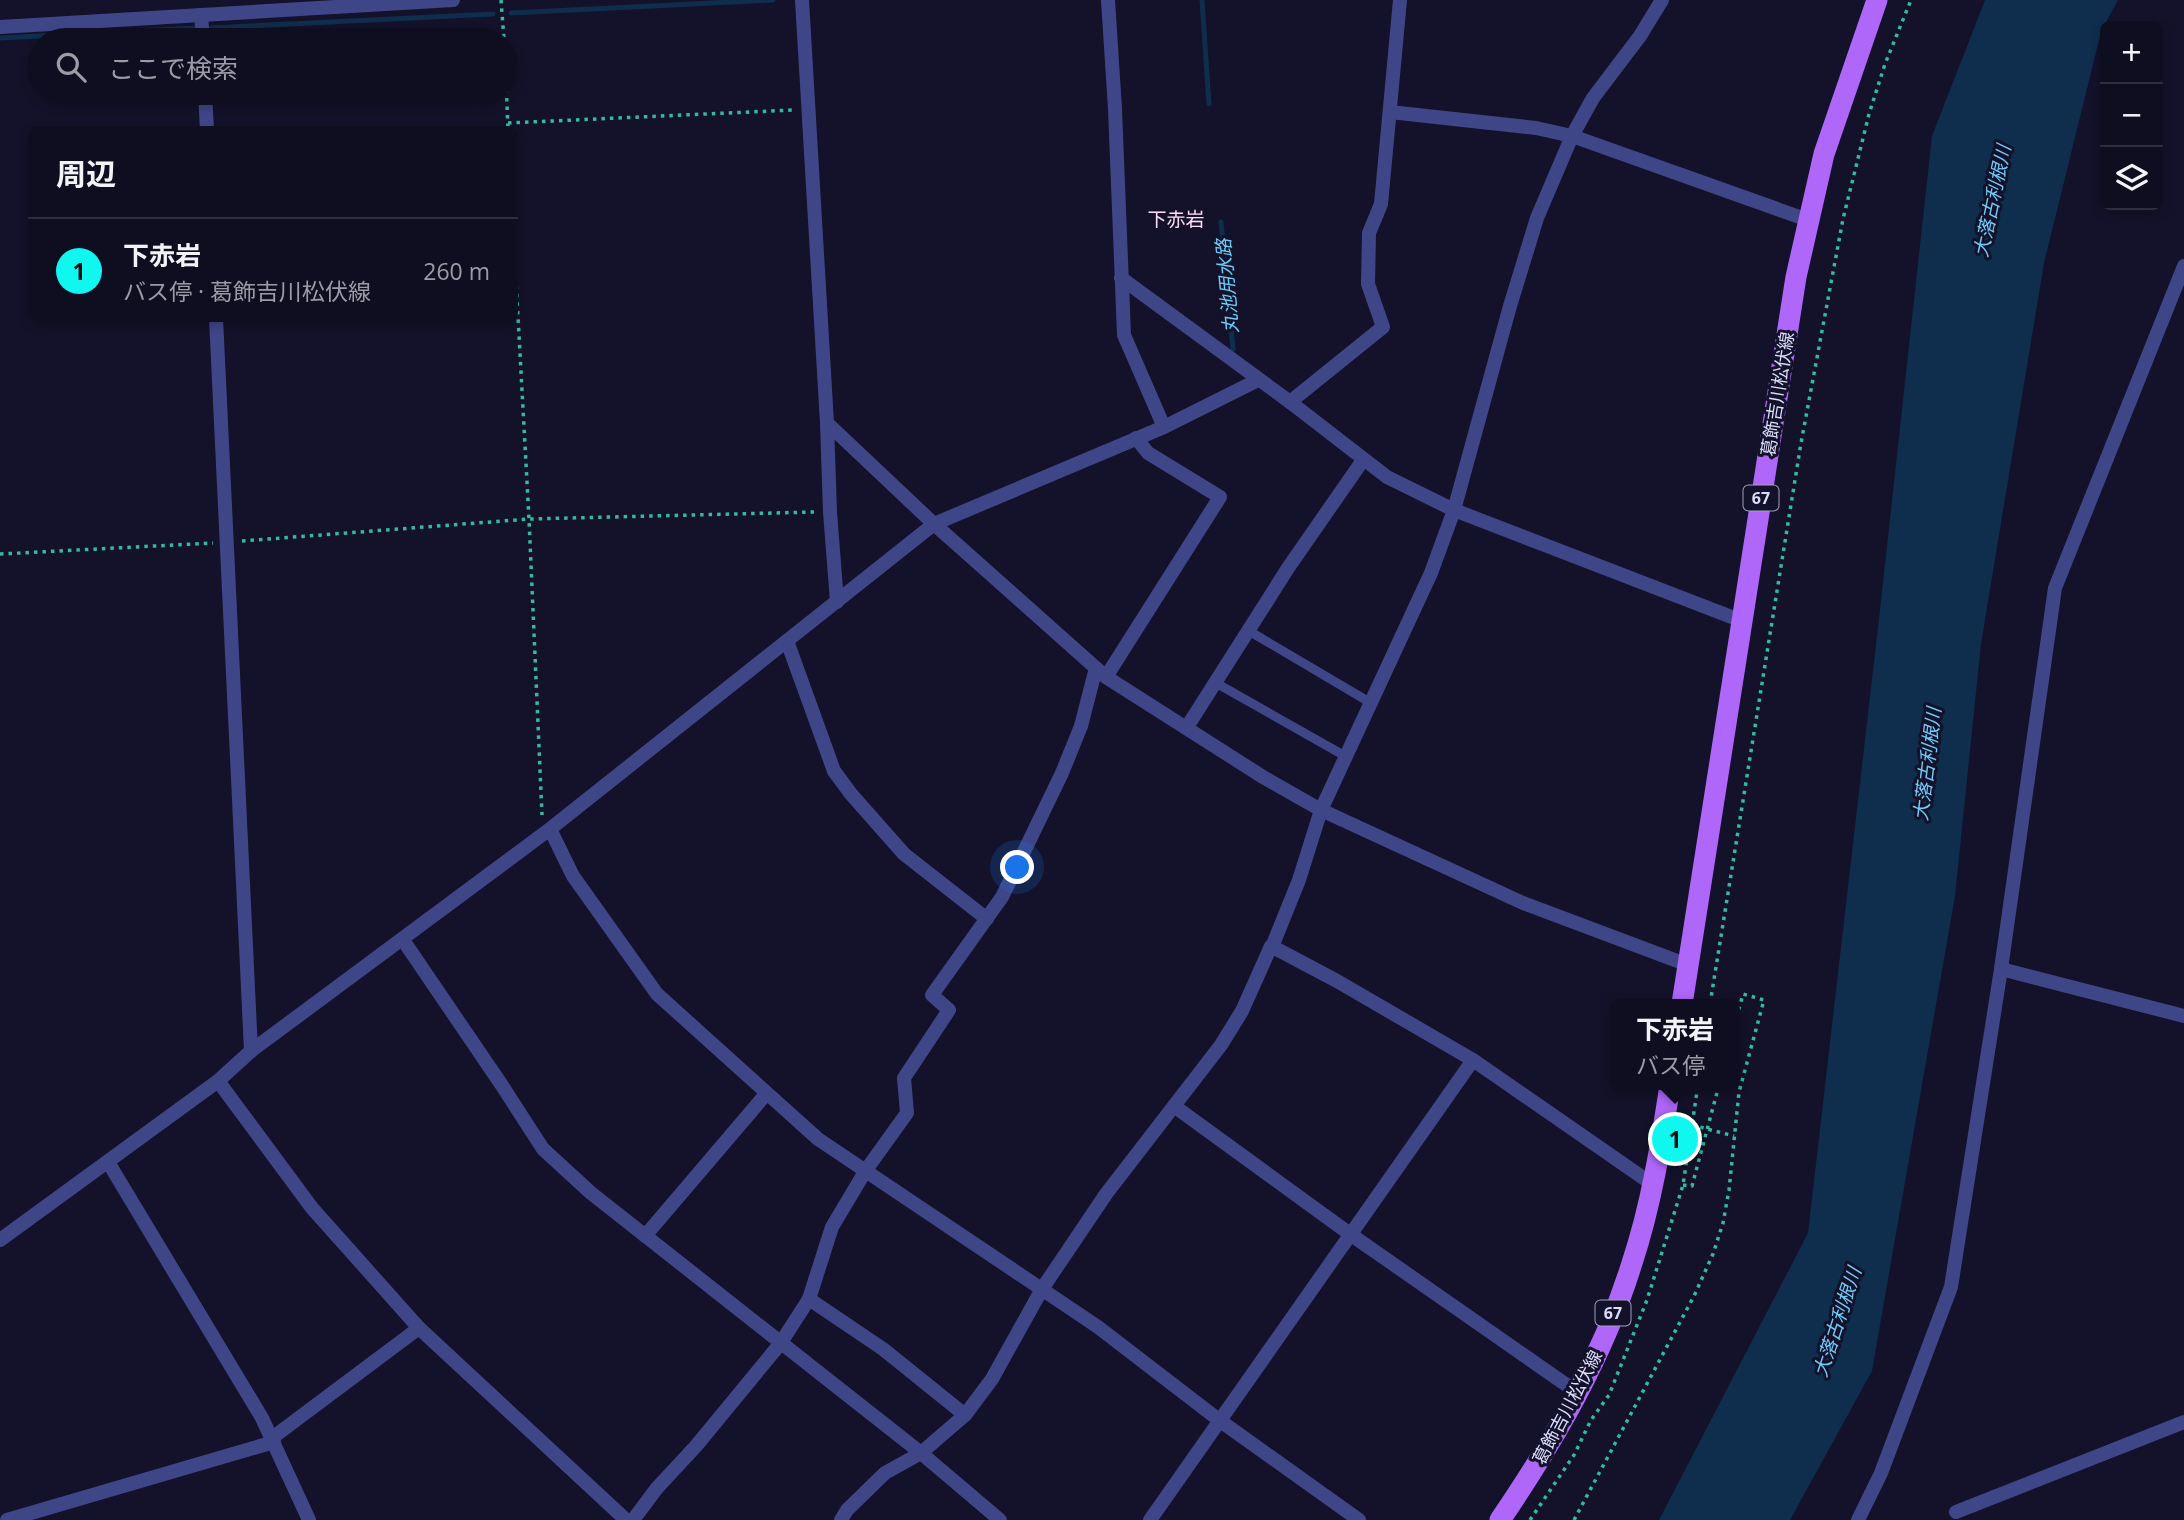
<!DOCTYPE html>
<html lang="ja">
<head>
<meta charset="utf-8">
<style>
	:root { --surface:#0e0e20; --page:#1c1c2d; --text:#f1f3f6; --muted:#9b9ca5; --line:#2e2e3e; --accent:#0ff7ef }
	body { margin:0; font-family:"Open Sans","Noto Sans JP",sans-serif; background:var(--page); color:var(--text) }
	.controls { position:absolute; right:21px; top:21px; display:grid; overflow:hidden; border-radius:10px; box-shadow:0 4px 10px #0003 }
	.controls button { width:63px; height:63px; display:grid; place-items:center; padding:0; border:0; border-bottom:2px solid var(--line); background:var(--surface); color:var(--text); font:35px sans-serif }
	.you { position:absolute; left:1018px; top:868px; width:24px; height:24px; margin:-18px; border:5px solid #fff; border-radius:50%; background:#1a73e8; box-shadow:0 0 0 10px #1a73e833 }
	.badge { display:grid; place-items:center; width:46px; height:46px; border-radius:50%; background:var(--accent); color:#111; font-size:23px; font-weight:700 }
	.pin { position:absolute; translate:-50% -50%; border:4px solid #fff; box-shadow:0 2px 7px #0006 }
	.popup { position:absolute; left:1610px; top:999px; width:130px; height:91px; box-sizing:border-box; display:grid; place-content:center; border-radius:10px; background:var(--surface); filter:drop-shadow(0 2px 5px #0005); font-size:23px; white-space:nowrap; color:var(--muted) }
	.popup b { font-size:26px; color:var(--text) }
	.popup::after { content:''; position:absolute; left:50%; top:100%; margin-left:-14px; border:14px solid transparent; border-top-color:var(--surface) }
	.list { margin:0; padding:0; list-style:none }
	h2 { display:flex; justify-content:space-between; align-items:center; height:91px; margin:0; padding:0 28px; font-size:30px }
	h2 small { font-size:23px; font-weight:400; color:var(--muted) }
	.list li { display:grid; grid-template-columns:46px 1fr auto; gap:21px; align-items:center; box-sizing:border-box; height:105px; padding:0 28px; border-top:2px solid var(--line) }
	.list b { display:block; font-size:26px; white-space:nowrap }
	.list p { margin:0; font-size:23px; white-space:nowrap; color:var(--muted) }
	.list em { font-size:23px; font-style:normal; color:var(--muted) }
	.icon { flex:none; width:38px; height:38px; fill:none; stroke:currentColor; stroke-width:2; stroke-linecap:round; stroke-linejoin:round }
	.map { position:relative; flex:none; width:2184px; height:1520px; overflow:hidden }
	.search { position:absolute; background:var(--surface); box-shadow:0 4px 10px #0003; left:28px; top:28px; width:490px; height:77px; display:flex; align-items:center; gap:18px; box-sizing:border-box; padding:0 24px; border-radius:38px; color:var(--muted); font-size:26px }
	.panel { position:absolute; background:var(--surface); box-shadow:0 4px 10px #0003; left:28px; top:126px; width:490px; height:196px; border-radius:10px }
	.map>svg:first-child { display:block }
	.water { fill:#0f2d4c }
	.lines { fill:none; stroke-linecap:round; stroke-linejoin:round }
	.stream { stroke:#0f2d4c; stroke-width:5 }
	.path { stroke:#35b9a0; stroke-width:3.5; stroke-dasharray:3.5 5; stroke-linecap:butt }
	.lane { stroke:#3f4688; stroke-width:9 }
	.street { stroke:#3f4688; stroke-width:14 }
	.primary { stroke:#af67fa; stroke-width:21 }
	.labels { text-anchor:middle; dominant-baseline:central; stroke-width:6; stroke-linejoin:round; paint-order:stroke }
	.shield { fill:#13122a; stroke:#a0a0be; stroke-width:2 }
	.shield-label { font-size:16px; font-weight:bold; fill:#dcddfe }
	.street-label { font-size:18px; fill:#dcddfe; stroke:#13122a }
	.water-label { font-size:19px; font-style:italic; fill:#6eccfa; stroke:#13122a }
	.neighbourhood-label { font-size:19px; fill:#fedef7; stroke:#13122a }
</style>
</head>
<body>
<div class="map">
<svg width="2184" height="1520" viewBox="0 0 2184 1520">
	<rect width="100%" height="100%" fill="#13122a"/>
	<path class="water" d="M 1985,0 L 2118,0 L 2101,32 L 2044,263 L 1981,644 L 1955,896 L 1872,1371 L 1790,1520 L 1659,1520 L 1808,1233 L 1880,610 L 1932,136 Z"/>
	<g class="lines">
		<g class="stream">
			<path d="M 1202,0 L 1209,104"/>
			<path d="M 511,13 L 773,0"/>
			<path d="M 211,28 L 493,14"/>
			<path d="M 0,38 L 195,28"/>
			<path d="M 1221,222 L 1233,349"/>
		</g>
		<g class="path">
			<path d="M 501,0 L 504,40"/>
			<path d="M 506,81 L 508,130"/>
			<path d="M 508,123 L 793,110"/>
			<path d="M 514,243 L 529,519 L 542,815"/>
			<path d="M 242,541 L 529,519 L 814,512"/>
			<path d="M 0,554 L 213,543"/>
			<path d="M 1710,1004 L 1801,443 L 1843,219 L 1869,114 L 1885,64 L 1911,0"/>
			<path d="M 1692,1125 L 1734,1136"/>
			<path d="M 1683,1185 L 1692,1186 L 1719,1085"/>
			<path d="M 1530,1520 L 1574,1455 L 1591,1420 L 1609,1395 L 1647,1300 L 1683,1185 L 1698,1085"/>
			<path d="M 1574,1520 L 1694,1296 L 1713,1254 L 1723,1223 L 1729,1190 L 1739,1092 L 1764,1000 L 1743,994 L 1734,1027"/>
		</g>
		<g class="lane">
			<path d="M 1249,631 L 1371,703"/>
			<path d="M 1216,683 L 1345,756"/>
		</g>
		<g class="street">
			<path d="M 802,0 L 827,423 L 830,512 L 837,602"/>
			<path d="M 1108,0 L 1115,109 L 1124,335 L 1164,427"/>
			<path d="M 201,15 L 203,40"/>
			<path d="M 0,27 L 453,0"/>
			<path d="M 205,93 L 207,130"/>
			<path d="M 1390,112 L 1536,128 L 1572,136 L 1808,220"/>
			<path d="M 1121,278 L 1290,402 L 1387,477 L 1454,510 L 1742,621"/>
			<path d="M 216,318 L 251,1051"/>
			<path d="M 1290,402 L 1383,327 L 1368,284 L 1369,233 L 1381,204 L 1400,0"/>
			<path d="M 827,423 L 934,524 L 1106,677 L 1263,777 L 1321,810 L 1523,903 L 1688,965"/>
			<path d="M 787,641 L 834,771 L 851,794 L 904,854 L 987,919"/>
			<path d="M 1106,677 L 1220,497 L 1148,453 L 1136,438"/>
			<path d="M 1187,727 L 1288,568 L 1363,460"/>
			<path d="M 550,829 L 573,876 L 657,994 L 818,1139 L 1098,1327 L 1219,1420 L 1359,1520"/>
			<path d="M 403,940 L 501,1084 L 543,1149 L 591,1193 L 921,1453 L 1000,1520"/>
			<path d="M 1272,947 L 1299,880 L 1321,810 L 1431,573 L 1454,510 L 1510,306 L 1537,218 L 1572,136 L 1593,98 L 1640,36 L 1662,0"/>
			<path d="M 2001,969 L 2184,1016"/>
			<path d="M 218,1081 L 312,1208 L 419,1328 L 626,1520"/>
			<path d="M 1174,1106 L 1350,1234 L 1578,1393"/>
			<path d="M 108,1162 L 262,1418 L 309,1520"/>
			<path d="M 645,1236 L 766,1094"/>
			<path d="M 0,1240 L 218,1081 L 251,1051 L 550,829 L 934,524 L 1164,427 L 1258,380"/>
			<path d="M 809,1299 L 883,1349 L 965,1415"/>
			<path d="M 272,1438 L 419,1328"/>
			<path d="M 1956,1512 L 2184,1422"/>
			<path d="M 7,1520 L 274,1442"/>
			<path d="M 633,1520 L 657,1488 L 696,1446 L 780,1344 L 809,1299 L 832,1227 L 866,1170 L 907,1113 L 904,1078 L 949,1010 L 932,995 L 1002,897 L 1062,773 L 1081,726 L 1096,668"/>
			<path d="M 841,1520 L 847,1510 L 885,1473 L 921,1453 L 965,1415 L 992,1379 L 1042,1289 L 1106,1194 L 1221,1045 L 1242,1011 L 1271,946 L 1337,981 L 1473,1060 L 1652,1184"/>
			<path d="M 1150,1520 L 1473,1060"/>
			<path d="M 1858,1520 L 1881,1473 L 1951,1287 L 2001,969 L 2055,588 L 2184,266"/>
		</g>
		<g class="primary">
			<path d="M 1682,1004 L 1796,277 L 1824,154 L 1877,0"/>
			<path d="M 1500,1520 C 1555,1439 1603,1357 1632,1263 C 1651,1206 1661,1144 1670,1085"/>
		</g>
	</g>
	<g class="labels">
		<g class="shield">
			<rect x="1743.5" y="485.5" width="35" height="25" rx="5"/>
			<rect x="1595.5" y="1300.5" width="35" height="25" rx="5"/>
		</g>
		<g class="shield-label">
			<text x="1761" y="498">67</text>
			<text x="1613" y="1313">67</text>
		</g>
		<g class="street-label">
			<text transform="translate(1777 394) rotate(-81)">葛飾吉川松伏線</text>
			<text transform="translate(1567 1407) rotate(-62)">葛飾吉川松伏線</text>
		</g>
		<g class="water-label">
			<text transform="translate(1992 201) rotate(-78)">大落古利根川</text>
			<text transform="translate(1227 286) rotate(-95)">丸池用水路</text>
			<text transform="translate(1927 764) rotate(-83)">大落古利根川</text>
			<text transform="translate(1837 1322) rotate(-72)">大落古利根川</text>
		</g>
		<g class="neighbourhood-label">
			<text x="1176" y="219">下赤岩</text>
		</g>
	</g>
</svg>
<div class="controls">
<button>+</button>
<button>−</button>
<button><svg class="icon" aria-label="layers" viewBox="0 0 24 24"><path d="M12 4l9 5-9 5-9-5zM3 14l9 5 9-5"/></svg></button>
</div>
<div class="you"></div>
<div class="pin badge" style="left:1675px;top:1139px">1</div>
<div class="popup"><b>下赤岩</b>バス停</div>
<div class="search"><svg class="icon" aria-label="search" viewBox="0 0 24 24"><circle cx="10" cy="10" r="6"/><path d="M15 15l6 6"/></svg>ここで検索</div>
<section class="panel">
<h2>周辺<small></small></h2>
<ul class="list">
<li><span class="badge">1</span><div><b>下赤岩</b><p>バス停 · 葛飾吉川松伏線</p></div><em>260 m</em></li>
</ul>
</section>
</div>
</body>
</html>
